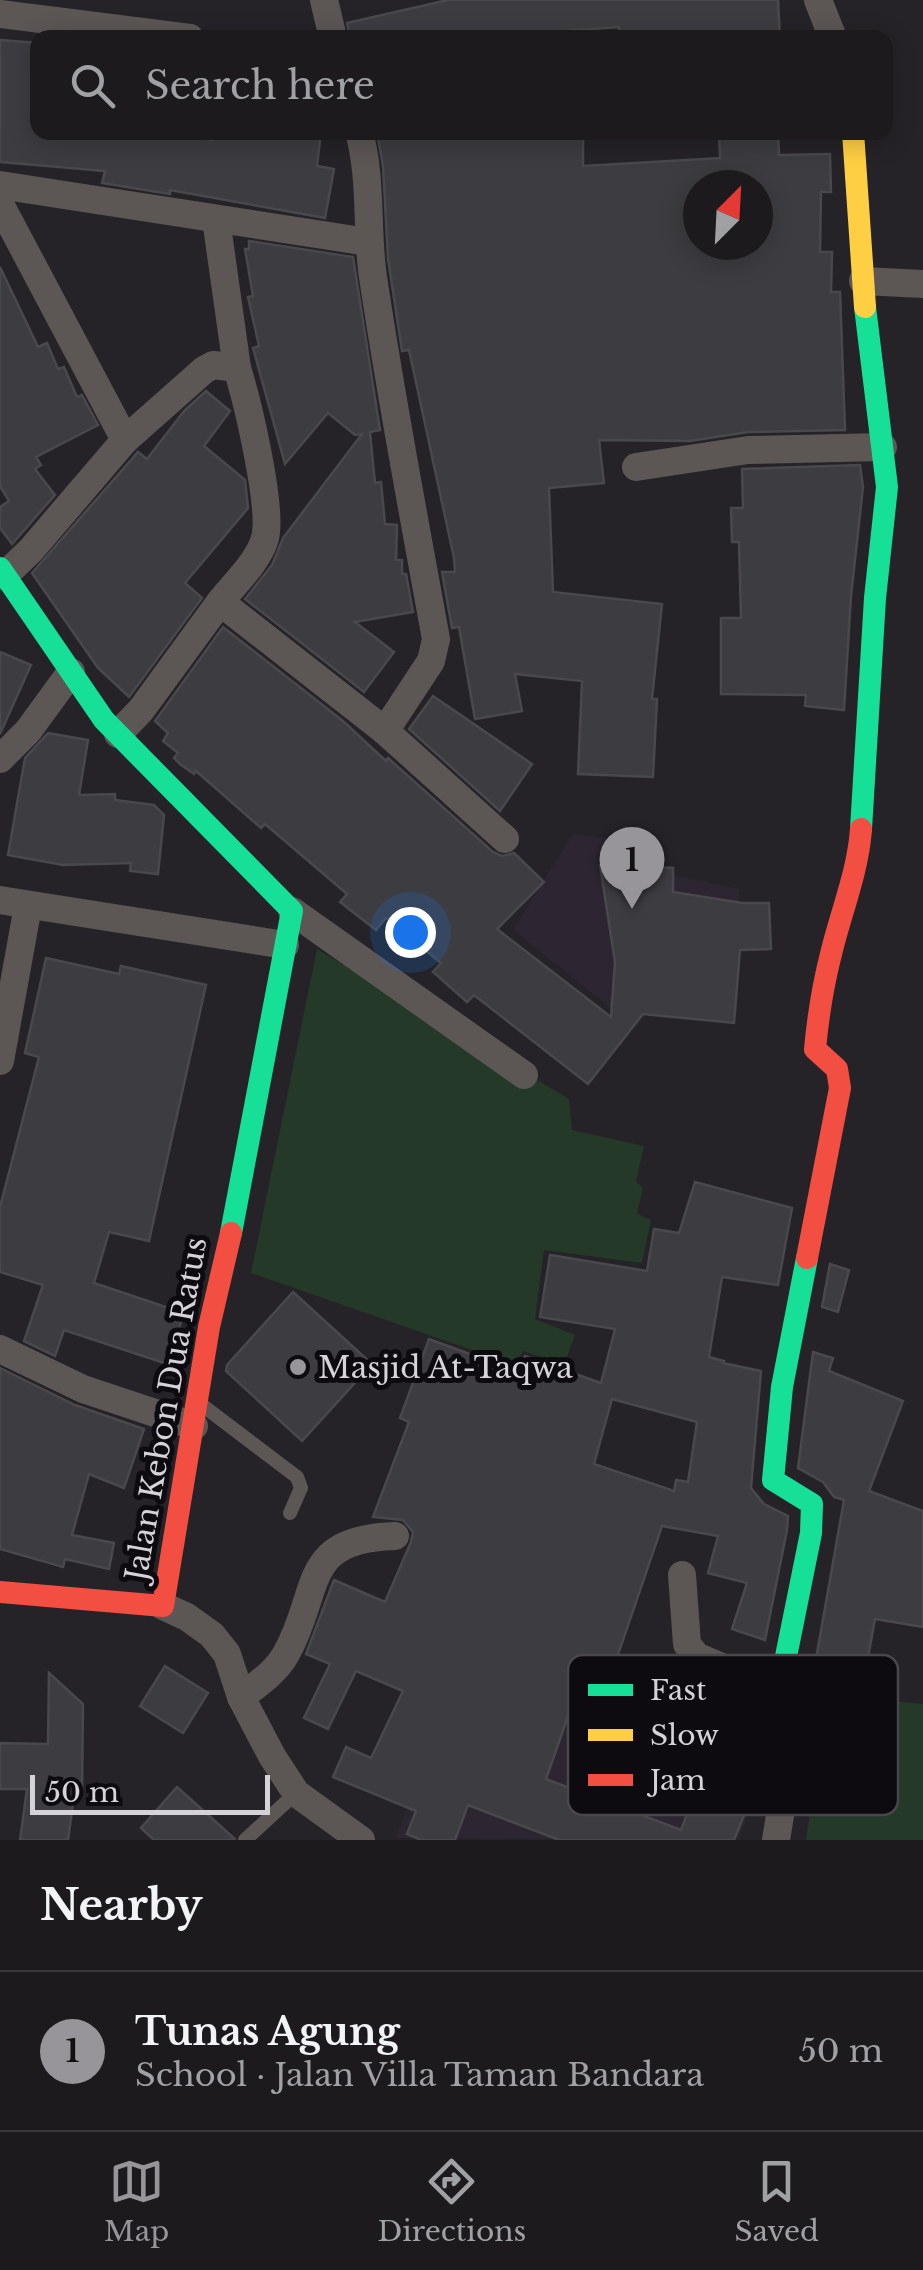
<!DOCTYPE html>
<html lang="en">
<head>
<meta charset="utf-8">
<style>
	:root { --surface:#1c1a1d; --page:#29272a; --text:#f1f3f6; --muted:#a0a1a4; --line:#3a383b; --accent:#97959a }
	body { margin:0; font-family:"Libre Baskerville",serif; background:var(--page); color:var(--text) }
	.compass { position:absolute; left:683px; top:170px; width:90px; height:90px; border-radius:50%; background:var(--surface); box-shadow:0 5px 25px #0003; rotate:24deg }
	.scale { position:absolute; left:30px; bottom:25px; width:240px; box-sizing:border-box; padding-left:10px; border:5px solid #d5d2d8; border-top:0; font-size:28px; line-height:35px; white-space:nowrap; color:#d5d2d8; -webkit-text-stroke:8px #0d0b0f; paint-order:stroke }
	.you { position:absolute; left:410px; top:932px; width:35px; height:35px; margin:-25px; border:8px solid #fff; border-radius:50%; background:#1a73e8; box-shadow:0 0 0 15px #1a73e833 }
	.badge { display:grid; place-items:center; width:65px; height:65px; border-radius:50%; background:var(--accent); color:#111; font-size:32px; font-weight:700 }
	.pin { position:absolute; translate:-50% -82px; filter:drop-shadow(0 2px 5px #0008) }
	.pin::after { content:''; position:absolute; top:52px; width:35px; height:30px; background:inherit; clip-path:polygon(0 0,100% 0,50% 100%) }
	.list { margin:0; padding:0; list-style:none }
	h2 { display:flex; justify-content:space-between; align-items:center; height:130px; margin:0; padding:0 40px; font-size:42px }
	h2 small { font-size:32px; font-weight:400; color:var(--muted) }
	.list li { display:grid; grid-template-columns:65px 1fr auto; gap:30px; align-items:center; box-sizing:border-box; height:160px; padding:0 40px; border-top:2px solid var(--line) }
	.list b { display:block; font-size:38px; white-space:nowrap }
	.list p { margin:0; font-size:32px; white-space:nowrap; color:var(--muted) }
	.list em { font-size:32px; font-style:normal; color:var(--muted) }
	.icon { flex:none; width:55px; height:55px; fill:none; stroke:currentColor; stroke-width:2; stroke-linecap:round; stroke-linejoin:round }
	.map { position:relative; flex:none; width:923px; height:1840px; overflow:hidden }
	.search { position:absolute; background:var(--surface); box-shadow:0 5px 25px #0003; left:30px; right:30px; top:30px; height:110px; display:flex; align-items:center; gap:25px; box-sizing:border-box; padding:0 35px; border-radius:20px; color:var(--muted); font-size:38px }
	.sheet { height:290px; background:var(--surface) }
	nav { display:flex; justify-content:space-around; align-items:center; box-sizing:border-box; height:140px; border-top:2px solid var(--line); background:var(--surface); font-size:28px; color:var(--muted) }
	nav a { display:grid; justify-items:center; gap:5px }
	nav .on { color:var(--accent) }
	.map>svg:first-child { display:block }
	.built { fill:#2d2632 }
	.green { fill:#243927 }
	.building { fill:#3d3c40; stroke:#49484c; stroke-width:2.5; fill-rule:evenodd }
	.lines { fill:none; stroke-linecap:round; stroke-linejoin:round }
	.lane { stroke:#5c5755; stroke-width:14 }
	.street { stroke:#5c5755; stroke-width:28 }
	.fast { stroke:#16e098; stroke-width:22 }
	.slow { stroke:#ffcf43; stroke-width:22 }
	.jam { stroke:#f24e42; stroke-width:22 }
	.poi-dot { fill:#97959a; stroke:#0d0b0f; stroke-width:4 }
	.labels { text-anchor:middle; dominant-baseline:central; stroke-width:10; stroke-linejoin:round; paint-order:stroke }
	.poi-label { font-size:30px; fill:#d5d2d8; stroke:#0d0b0f; text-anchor:start }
	.street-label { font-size:30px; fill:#d5d2d8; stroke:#0d0b0f }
	.key { fill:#0d0b0f; stroke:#49474b; stroke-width:2.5 }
	.key-label { font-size:28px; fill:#d5d2d8 }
</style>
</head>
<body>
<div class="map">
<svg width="923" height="1840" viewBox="0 0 923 1840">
	<rect width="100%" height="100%" fill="#252327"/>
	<g class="built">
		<path d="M 573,834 L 631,841 L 634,867 L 739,889 L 735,1023 L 616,1012 L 513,930 Z"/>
		<path d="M 479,1619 L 777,1726 L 739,1840 L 396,1838 Z"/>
	</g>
	<g class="green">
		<path d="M 317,949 L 569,1099 L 572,1130 L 644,1146 L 636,1181 L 643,1188 L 637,1213 L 651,1220 L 642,1263 L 544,1250 L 535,1319 L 575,1335 L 564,1365 L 523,1351 L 515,1365 L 251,1273 Z"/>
		<path d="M 827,1695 L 923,1704 L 923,1840 L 806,1840 Z"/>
	</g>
	<g class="building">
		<path d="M 448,0 L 778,0 L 780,38 L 620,38 L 619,27 L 551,32 L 552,38 L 350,38 L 347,23 Z"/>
		<path d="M 0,40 L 38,43 L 38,132 L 175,132 L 212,140 L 213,132 L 321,132 L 317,166 L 334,169 L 325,218 L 170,190 L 170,194 L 102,183 L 105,171 L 0,162 Z"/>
		<path d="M 451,132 L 583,132 L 583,166 L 720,158 L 719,132 L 778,132 L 779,155 L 830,154 L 831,192 L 821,192 L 820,252 L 832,252 L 831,292 L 840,292 L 845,430 L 748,432 L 690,441 L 599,440 L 604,483 L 549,488 L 553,592 L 662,604 L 652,699 L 657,699 L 653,777 L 578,774 L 582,681 L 515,674 L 522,711 L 475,719 L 459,627 L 452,628 L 442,572 L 455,572 L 454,558 L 409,350 L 402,351 L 388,258 L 383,166 L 377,133 L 451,138 ZM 698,185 L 758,185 L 758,245 L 698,245 Z"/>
		<path d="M 249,241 L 353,257 L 380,430 L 370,432 L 375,483 L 381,482 L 385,524 L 397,525 L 396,560 L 402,560 L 402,574 L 406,574 L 413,612 L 355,622 L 394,652 L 364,692 L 245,599 L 272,565 L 283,538 L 362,434 L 355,435 L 328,413 L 285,464 L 253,348 L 259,346 L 248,297 L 253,296 L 245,249 L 249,249 Z"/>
		<path d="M 0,267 L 38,347 L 47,343 L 58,369 L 64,367 L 77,397 L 82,395 L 98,425 L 36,457 L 41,465 L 35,469 L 55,495 L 12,544 L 0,528 L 0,507 L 9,501 L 0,486 Z"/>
		<path d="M 206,391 L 230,411 L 204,446 L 245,480 L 248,508 L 185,583 L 202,598 L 129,697 L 98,668 L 32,573 L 138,452 L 147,459 L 184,411 Z"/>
		<path d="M 860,465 L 863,487 L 851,596 L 844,710 L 805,706 L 806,695 L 721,694 L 721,618 L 741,618 L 739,542 L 732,542 L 731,508 L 743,508 L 742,469 Z"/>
		<path d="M 223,627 L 343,721 L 386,761 L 388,758 L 493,852 L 502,856 L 514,853 L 544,882 L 497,929 L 611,1017 L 615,962 L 600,865 L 629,860 L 630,866 L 673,868 L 673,892 L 742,903 L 769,903 L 771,949 L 740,950 L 734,1023 L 643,1014 L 588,1084 L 474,995 L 467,1002 L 433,972 L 441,963 L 386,918 L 376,930 L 340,902 L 347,894 L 265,824 L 261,828 L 196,771 L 194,774 L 180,764 L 174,758 L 178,753 L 163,741 L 168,733 L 155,721 Z"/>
		<path d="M 0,652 L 31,665 L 0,734 Z"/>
		<path d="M 433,696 L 532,764 L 500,811 L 409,729 Z"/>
		<path d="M 48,733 L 88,740 L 79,795 L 115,794 L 115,800 L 154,805 L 164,815 L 158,874 L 130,871 L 131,863 L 63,865 L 8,855 L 25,758 Z"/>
		<path d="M 46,958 L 119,974 L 121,966 L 206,985 L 149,1241 L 109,1232 L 94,1283 L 184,1313 L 167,1364 L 64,1330 L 55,1356 L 24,1341 L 43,1285 L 0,1272 L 0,1207 L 39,1057 L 25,1053 Z"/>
		<path d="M 695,1182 L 792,1208 L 778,1285 L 722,1277 L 709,1357 L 724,1361 L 723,1363 L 761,1371 L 751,1488 L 764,1504 L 788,1516 L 787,1530 L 765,1640 L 732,1629 L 747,1583 L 708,1573 L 718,1536 L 662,1526 L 610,1678 L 762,1731 L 742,1787 L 754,1791 L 734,1840 L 559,1840 L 468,1805 L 455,1840 L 421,1840 L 407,1834 L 416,1811 L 333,1777 L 346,1747 L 371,1758 L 403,1691 L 356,1671 L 328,1729 L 304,1718 L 330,1664 L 306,1654 L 334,1580 L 385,1602 L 411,1542 L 413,1532 L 403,1520 L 373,1517 L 409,1422 L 400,1418 L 429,1339 L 519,1372 L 525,1356 L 601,1383 L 615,1329 L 540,1317 L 550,1255 L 647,1271 L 654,1229 L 679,1233 ZM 612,1399 L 697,1422 L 688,1482 L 676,1480 L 674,1491 L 594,1464 ZM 568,1716 L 706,1764 L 681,1830 L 546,1779 Z"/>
		<path d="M 830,1264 L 849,1270 L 838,1312 L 822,1307 Z"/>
		<path d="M 293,1292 L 372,1364 L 302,1441 L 226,1371 L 227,1365 Z"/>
		<path d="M 813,1352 L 833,1358 L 829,1371 L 903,1401 L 869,1491 L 923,1511 L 923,1627 L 875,1619 L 863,1685 L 813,1676 L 844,1500 L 834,1497 L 823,1482 L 798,1468 Z"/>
		<path d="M 0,1368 L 75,1405 L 144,1429 L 124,1488 L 89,1474 L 72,1535 L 114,1543 L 109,1569 L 65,1559 L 63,1567 L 0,1549 Z"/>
		<path d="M 165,1666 L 208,1693 L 183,1733 L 140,1706 Z"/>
		<path d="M 49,1673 L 83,1704 L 82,1789 L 75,1789 L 68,1840 L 20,1840 L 27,1789 L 0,1789 L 0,1743 L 48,1744 Z"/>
		<path d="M 177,1787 L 235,1839 L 235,1840 L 154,1840 L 141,1828 Z"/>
	</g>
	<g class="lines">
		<g class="lane">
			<path d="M 202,1405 L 297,1477 L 301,1488 L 290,1513"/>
			<path d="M 245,1840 L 296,1793"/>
		</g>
		<g class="street">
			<path d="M 324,0 L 333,38"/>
			<path d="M 818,0 L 833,38"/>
			<path d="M 0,14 L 190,38"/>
			<path d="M 0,185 L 368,242"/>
			<path d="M 0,204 L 125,440 L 204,370 L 213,365 L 237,368 C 247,400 273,508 265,538 C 259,561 234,584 220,602 L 385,731 L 431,661 L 436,639 C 414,518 391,398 373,277 C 366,230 372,178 359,132"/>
			<path d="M 216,219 L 237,368"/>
			<path d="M 863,281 L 923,284"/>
			<path d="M 636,467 L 748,450 L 883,447"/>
			<path d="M 4,576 L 31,550 L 125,440"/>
			<path d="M 385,731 L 505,839"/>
			<path d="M 118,734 L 141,710 L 220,602"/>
			<path d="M 0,759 L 28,731 L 71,672"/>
			<path d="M 0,900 L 285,945"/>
			<path d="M 292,911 L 524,1075"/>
			<path d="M 0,1061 L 28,906"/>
			<path d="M 0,1349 L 83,1389 L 194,1426"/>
			<path d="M 682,1575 L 687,1644 L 696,1656 L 792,1697 L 798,1706 L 776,1840"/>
			<path d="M 163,1606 L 187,1617 L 212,1635 L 227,1654 L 241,1697 L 272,1756 L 296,1793 L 361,1840"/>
			<path d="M 241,1697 C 258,1684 276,1672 286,1654 C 322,1590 299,1539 395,1536"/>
		</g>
		<g class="fast">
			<path d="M 0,568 L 104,720 L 292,911 L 231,1233"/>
			<path d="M 861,829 L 875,598 L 887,487 L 865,307"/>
			<path d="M 779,1691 L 811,1533 L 812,1504 L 773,1480 L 782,1387 L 807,1258"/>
		</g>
		<path class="slow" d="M 853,132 L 865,307"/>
		<g class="jam">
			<path d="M 807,1258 L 840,1088 L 837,1069 L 815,1049 C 818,1017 823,985 831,954 C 841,912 858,872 861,829"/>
			<path d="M 0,1592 L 163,1606 L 209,1327 L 231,1233"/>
		</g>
	</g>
	<circle class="poi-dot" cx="298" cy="1367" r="10"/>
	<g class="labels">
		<g class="poi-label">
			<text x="318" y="1367">Masjid At-Taqwa</text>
		</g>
		<g class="street-label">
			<text transform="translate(166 1409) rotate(-80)">Jalan Kebon Dua Ratus</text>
		</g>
	</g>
	<rect x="568" y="1655" width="330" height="160" rx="15" class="key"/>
	<rect x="588" y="1684" width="45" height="12" fill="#16e098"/>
	<rect x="588" y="1729" width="45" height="12" fill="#ffcf43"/>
	<rect x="588" y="1774" width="45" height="12" fill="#f24e42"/>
	<g class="key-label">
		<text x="650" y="1700">Fast</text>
		<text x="650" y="1745">Slow</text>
		<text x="650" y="1790">Jam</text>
	</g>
</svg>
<svg class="compass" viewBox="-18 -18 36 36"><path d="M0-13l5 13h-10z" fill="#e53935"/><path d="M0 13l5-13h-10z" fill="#a0a1a4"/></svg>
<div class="scale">50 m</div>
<div class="you"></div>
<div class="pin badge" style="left:632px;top:909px">1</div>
<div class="search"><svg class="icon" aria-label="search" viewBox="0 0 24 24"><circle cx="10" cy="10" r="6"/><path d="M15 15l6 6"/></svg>Search here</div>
</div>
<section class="sheet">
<h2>Nearby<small></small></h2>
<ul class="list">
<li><span class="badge">1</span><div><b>Tunas Agung</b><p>School · Jalan Villa Taman Bandara</p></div><em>50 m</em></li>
</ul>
</section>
<nav>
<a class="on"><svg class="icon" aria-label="map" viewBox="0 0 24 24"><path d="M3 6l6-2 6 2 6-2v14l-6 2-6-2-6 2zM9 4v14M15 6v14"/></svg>Map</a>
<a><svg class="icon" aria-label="directions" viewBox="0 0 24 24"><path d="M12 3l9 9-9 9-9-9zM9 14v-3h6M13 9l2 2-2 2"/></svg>Directions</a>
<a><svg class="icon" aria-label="saved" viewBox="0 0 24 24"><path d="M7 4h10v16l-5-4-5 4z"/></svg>Saved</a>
</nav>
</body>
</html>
